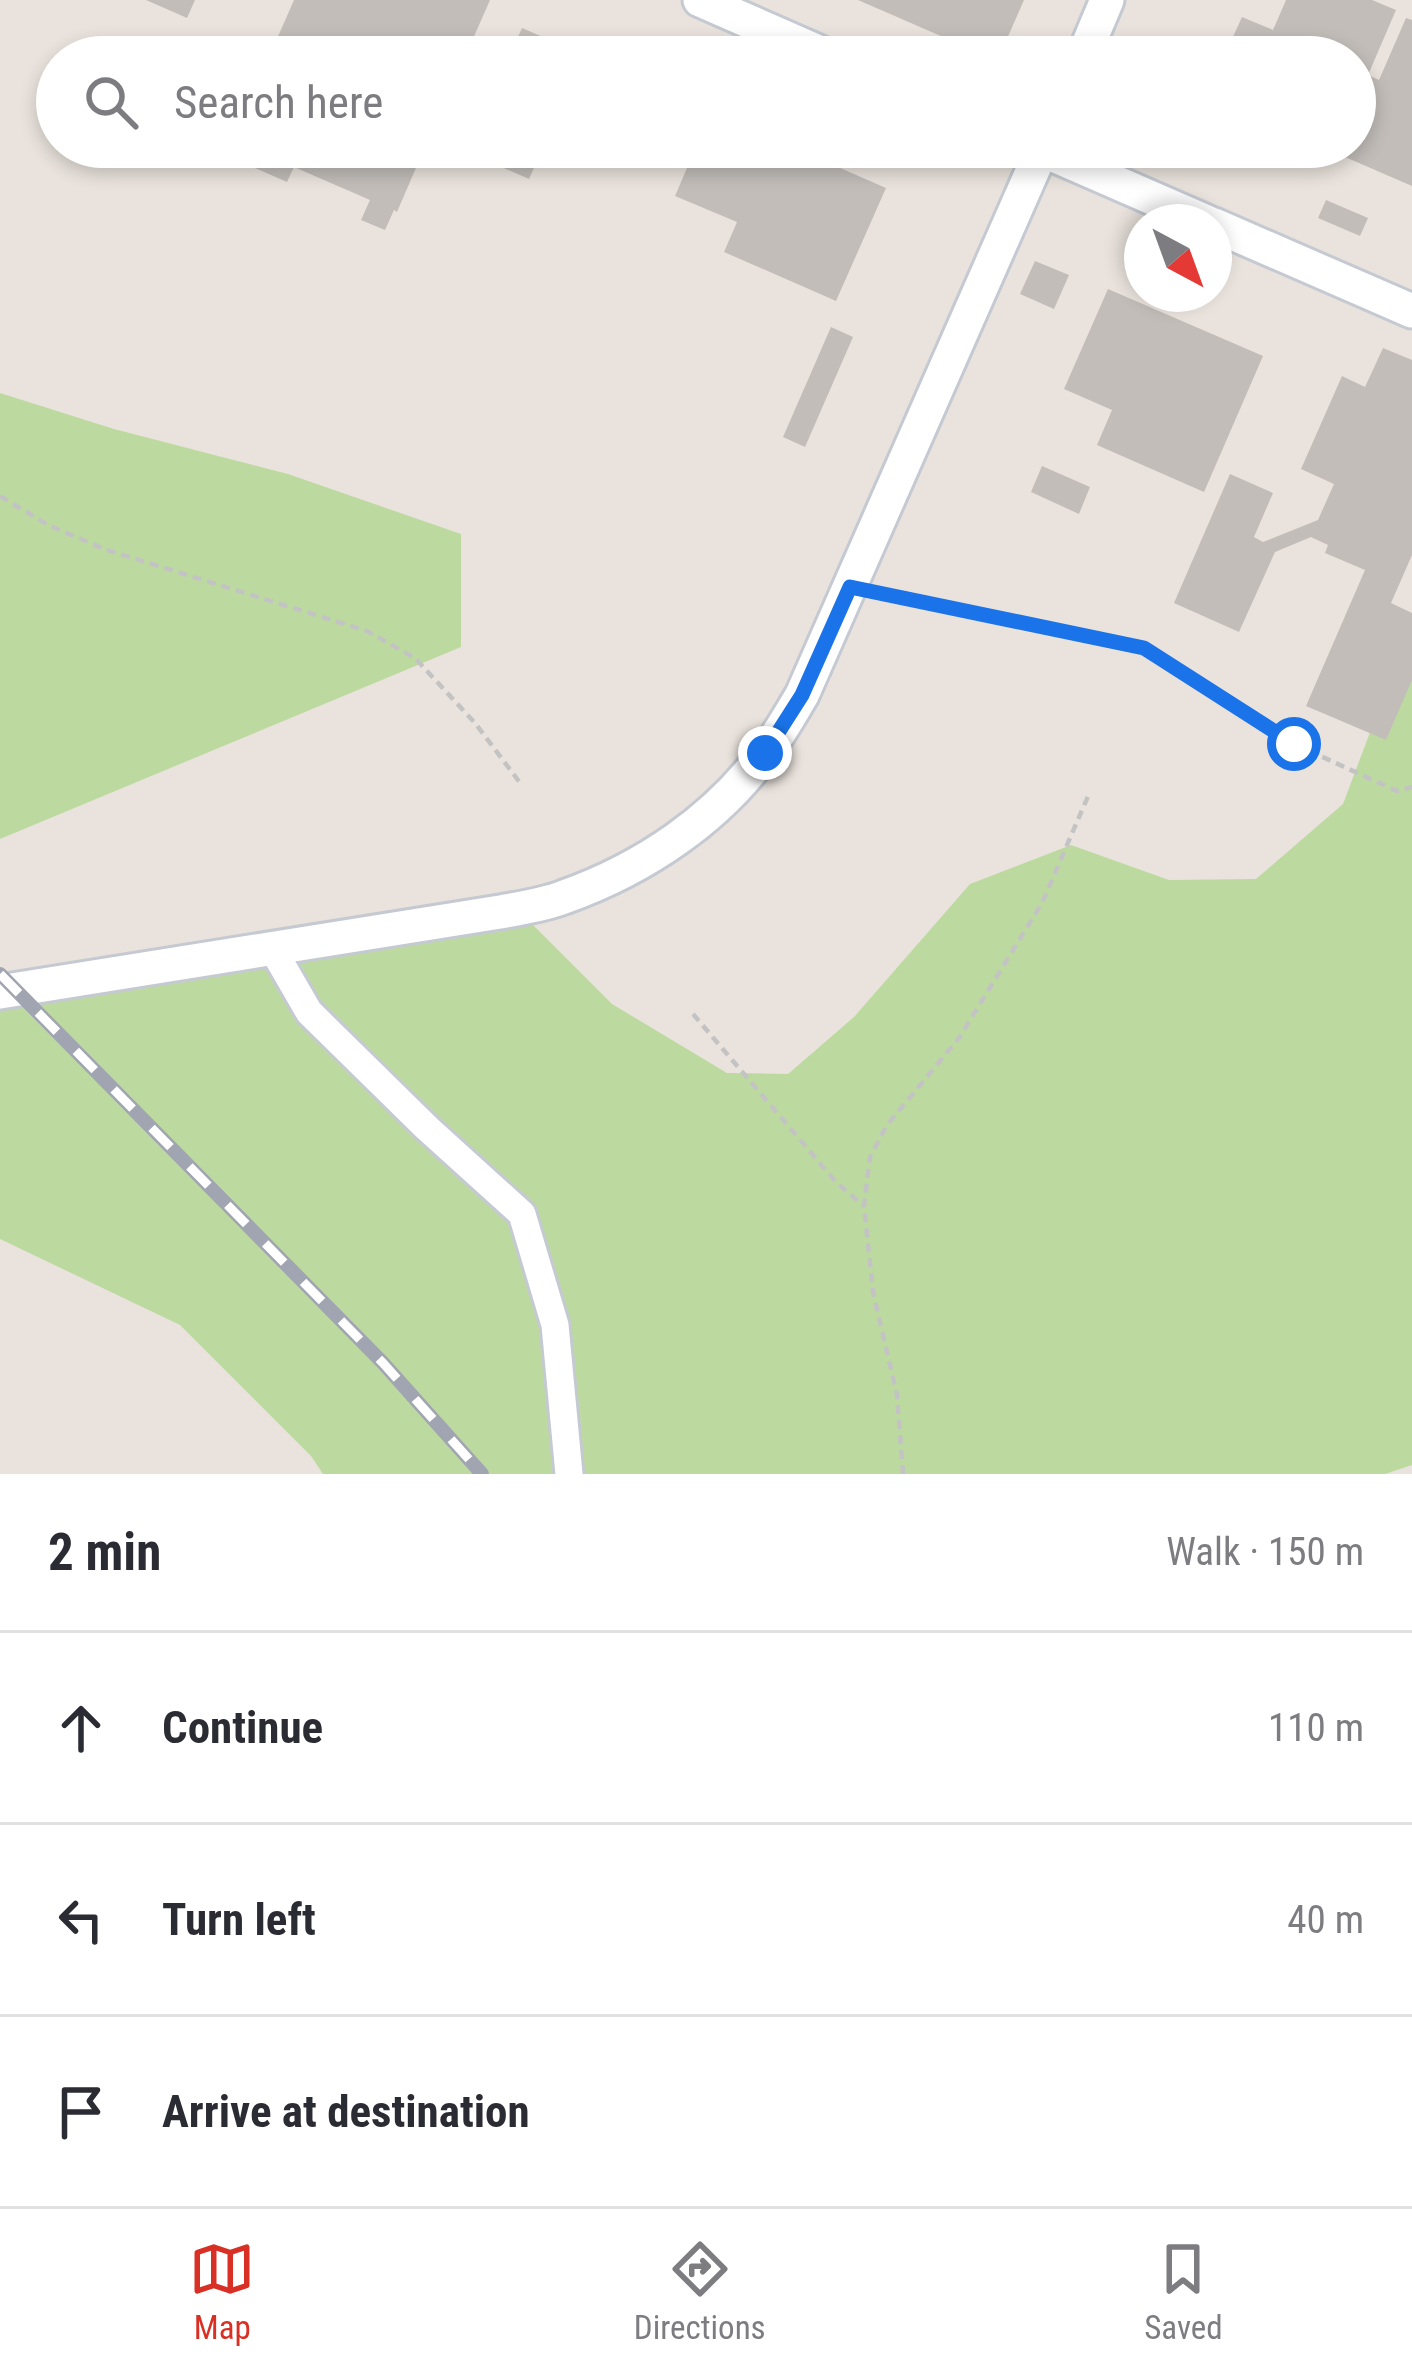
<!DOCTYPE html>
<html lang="en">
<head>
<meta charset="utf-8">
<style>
	:root { --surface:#fff; --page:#f2f2f3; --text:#2b2b33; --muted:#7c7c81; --line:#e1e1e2; --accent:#d93025 }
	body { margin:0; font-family:"Roboto Condensed",sans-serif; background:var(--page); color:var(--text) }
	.compass { position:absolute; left:1124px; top:204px; width:108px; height:108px; border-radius:50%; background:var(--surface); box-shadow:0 6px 18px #0003; rotate:139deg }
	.stop { position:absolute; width:36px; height:36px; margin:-27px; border:9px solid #1a73e8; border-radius:50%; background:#fff }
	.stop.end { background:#1a73e8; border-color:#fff; box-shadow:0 3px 12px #0008 }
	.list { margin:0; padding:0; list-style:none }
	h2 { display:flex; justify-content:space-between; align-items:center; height:156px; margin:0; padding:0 48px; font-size:51px }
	h2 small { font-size:39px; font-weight:400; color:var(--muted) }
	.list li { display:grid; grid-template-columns:78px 1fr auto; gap:36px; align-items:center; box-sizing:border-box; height:192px; padding:0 48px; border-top:3px solid var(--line) }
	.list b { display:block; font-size:45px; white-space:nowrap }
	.list em { font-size:39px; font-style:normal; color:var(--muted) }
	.icon { flex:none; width:66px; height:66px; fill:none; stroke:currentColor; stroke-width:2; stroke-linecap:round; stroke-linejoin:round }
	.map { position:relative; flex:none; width:1412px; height:1474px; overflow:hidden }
	.search { position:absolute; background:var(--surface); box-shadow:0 6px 18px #0003; left:36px; right:36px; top:36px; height:132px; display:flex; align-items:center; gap:30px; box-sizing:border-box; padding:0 42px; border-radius:66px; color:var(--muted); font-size:45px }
	.sheet { height:732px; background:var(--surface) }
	nav { display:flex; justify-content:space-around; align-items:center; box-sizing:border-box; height:168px; border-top:3px solid var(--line); background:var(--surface); font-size:33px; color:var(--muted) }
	nav a { display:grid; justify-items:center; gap:6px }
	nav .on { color:var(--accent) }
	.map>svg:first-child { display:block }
	.green { fill:#bcdaa0 }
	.building { fill:#c2bdb9 }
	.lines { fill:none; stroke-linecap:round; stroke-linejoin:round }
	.minor-casing { stroke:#c5c9d1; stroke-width:33 }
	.tertiary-casing { stroke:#c5c9d1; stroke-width:39 }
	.path { stroke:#c3c3c3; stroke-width:4.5; stroke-dasharray:9 6; stroke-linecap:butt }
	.minor { stroke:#fff; stroke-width:27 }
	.tertiary { stroke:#fff; stroke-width:33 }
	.rail-casing { stroke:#a1a5b1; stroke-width:14 }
	.rail { stroke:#fff; stroke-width:9; stroke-dasharray:27; stroke-linecap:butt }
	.route { stroke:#1a73e8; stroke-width:15 }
</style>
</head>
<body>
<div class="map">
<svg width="1412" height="1474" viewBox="0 0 1412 1474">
	<rect width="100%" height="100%" fill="#eae3dd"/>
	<g class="green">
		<path d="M 0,393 L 114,429 L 288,474 L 461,534 L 461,647 L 0,839 Z"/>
		<path d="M 1412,621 L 1412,1465 L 1385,1474 L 323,1474 L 311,1456 L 180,1325 L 0,1239 L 0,1011 L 116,974 L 528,920 L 612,1004 L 727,1073 L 788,1074 L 854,1017 L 970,884 L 1071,845 L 1169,880 L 1256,879 L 1343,804 Z"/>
	</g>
	<g class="building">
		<path d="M 146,0 L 195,0 L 187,18 Z"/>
		<path d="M 294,0 L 490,0 L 465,57 L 269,57 Z"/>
		<path d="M 858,0 L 1024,0 L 999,57 L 989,57 Z"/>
		<path d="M 1286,0 L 1372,0 L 1396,10 L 1368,75 L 1379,80 L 1406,18 L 1412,20 L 1412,186 L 1345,157 L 1349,147 L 1355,147 L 1355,134 L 1368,104 L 1355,97 L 1355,57 L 1242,57 L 1227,50 L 1242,17 L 1273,30 Z"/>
		<path d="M 522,28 L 589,57 L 509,57 Z"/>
		<path d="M 234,147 L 425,147 L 397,212 L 394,210 L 385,230 L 361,220 L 370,200 L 294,167 L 287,182 L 230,157 Z"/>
		<path d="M 470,147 L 543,147 L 529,179 L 467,152 Z"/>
		<path d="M 696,147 L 792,147 L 886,188 L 836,301 L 724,252 L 737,222 L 675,196 Z"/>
		<path d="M 1326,200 L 1368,218 L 1360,236 L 1318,218 Z"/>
		<path d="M 1035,261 L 1069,275 L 1054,309 L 1020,294 Z"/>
		<path d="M 1108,289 L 1263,356 L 1204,492 L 1097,445 L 1112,410 L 1064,389 Z"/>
		<path d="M 831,327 L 853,337 L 805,447 L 783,437 Z"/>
		<path d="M 1383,348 L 1412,360 L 1412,555 L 1391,603 L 1412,613 L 1412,680 L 1386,740 L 1306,706 L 1365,570 L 1325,553 L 1328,545 L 1311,537 L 1275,552 L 1239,632 L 1174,603 L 1230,474 L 1273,493 L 1254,537 L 1263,542 L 1318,520 L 1334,484 L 1301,469 L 1342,376 L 1365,387 Z"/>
		<path d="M 1042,466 L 1090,487 L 1079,514 L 1031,492 Z"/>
	</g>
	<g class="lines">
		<defs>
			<path id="minor" d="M 272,948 L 309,1012 L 427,1128 L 522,1214 L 555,1325 L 569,1474"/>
			<g id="tertiary">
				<path d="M 700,0 L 830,57"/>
				<path d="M 1083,57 L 1107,0"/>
				<path d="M 1035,147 L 1207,222"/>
				<path d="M 1214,225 L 1412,311"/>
				<path d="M 0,992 L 500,912 C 521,908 544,905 564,897 C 643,869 718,819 767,750 C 780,733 791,713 802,695 L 1043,147"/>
			</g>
		</defs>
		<use href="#minor" class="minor-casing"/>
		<use href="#tertiary" class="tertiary-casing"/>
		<g class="path">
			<path d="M 0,496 L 48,525 L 107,550 L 367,631 L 415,658 L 475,723 L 521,784"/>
			<path d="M 879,593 L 1145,648 L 1294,744 L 1397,791 L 1412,787"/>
			<path d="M 693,1014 L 836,1182 L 864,1206"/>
			<path d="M 903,1474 L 897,1395 L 873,1292 L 864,1206 L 870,1157 L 887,1125 L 959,1038 L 1042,903 L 1089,794"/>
		</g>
		<use href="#minor" class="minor"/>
		<use href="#tertiary" class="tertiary"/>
		<defs>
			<path id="rail" d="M 0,974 L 383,1363 L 482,1474"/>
		</defs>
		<use href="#rail" class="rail-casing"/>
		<use href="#rail" class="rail"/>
	</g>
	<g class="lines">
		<path class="route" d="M 765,753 L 802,695 L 850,587 L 1144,648 L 1294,744"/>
	</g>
</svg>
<svg class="compass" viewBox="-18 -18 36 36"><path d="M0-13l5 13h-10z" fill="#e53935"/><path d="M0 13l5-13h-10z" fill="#7c7c81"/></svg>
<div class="stop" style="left:1294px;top:744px"></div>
<div class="stop end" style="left:765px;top:753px"></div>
<div class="search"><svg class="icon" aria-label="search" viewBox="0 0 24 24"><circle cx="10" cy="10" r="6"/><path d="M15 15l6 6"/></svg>Search here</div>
</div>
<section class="sheet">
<h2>2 min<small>Walk · 150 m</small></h2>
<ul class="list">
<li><svg class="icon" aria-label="ahead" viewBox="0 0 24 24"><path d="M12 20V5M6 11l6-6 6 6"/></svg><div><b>Continue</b></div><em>110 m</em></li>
<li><svg class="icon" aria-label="left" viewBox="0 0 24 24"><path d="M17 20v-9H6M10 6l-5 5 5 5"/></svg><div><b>Turn left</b></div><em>40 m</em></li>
<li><svg class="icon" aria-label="arrive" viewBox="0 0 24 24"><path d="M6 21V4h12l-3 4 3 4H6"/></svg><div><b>Arrive at destination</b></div></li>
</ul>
</section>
<nav>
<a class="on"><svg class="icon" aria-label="map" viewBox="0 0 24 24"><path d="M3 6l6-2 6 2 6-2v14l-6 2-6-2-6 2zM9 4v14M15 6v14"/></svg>Map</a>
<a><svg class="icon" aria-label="directions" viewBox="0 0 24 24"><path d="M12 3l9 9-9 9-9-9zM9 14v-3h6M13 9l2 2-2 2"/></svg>Directions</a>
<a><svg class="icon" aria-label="saved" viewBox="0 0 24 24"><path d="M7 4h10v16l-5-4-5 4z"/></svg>Saved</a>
</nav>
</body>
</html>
